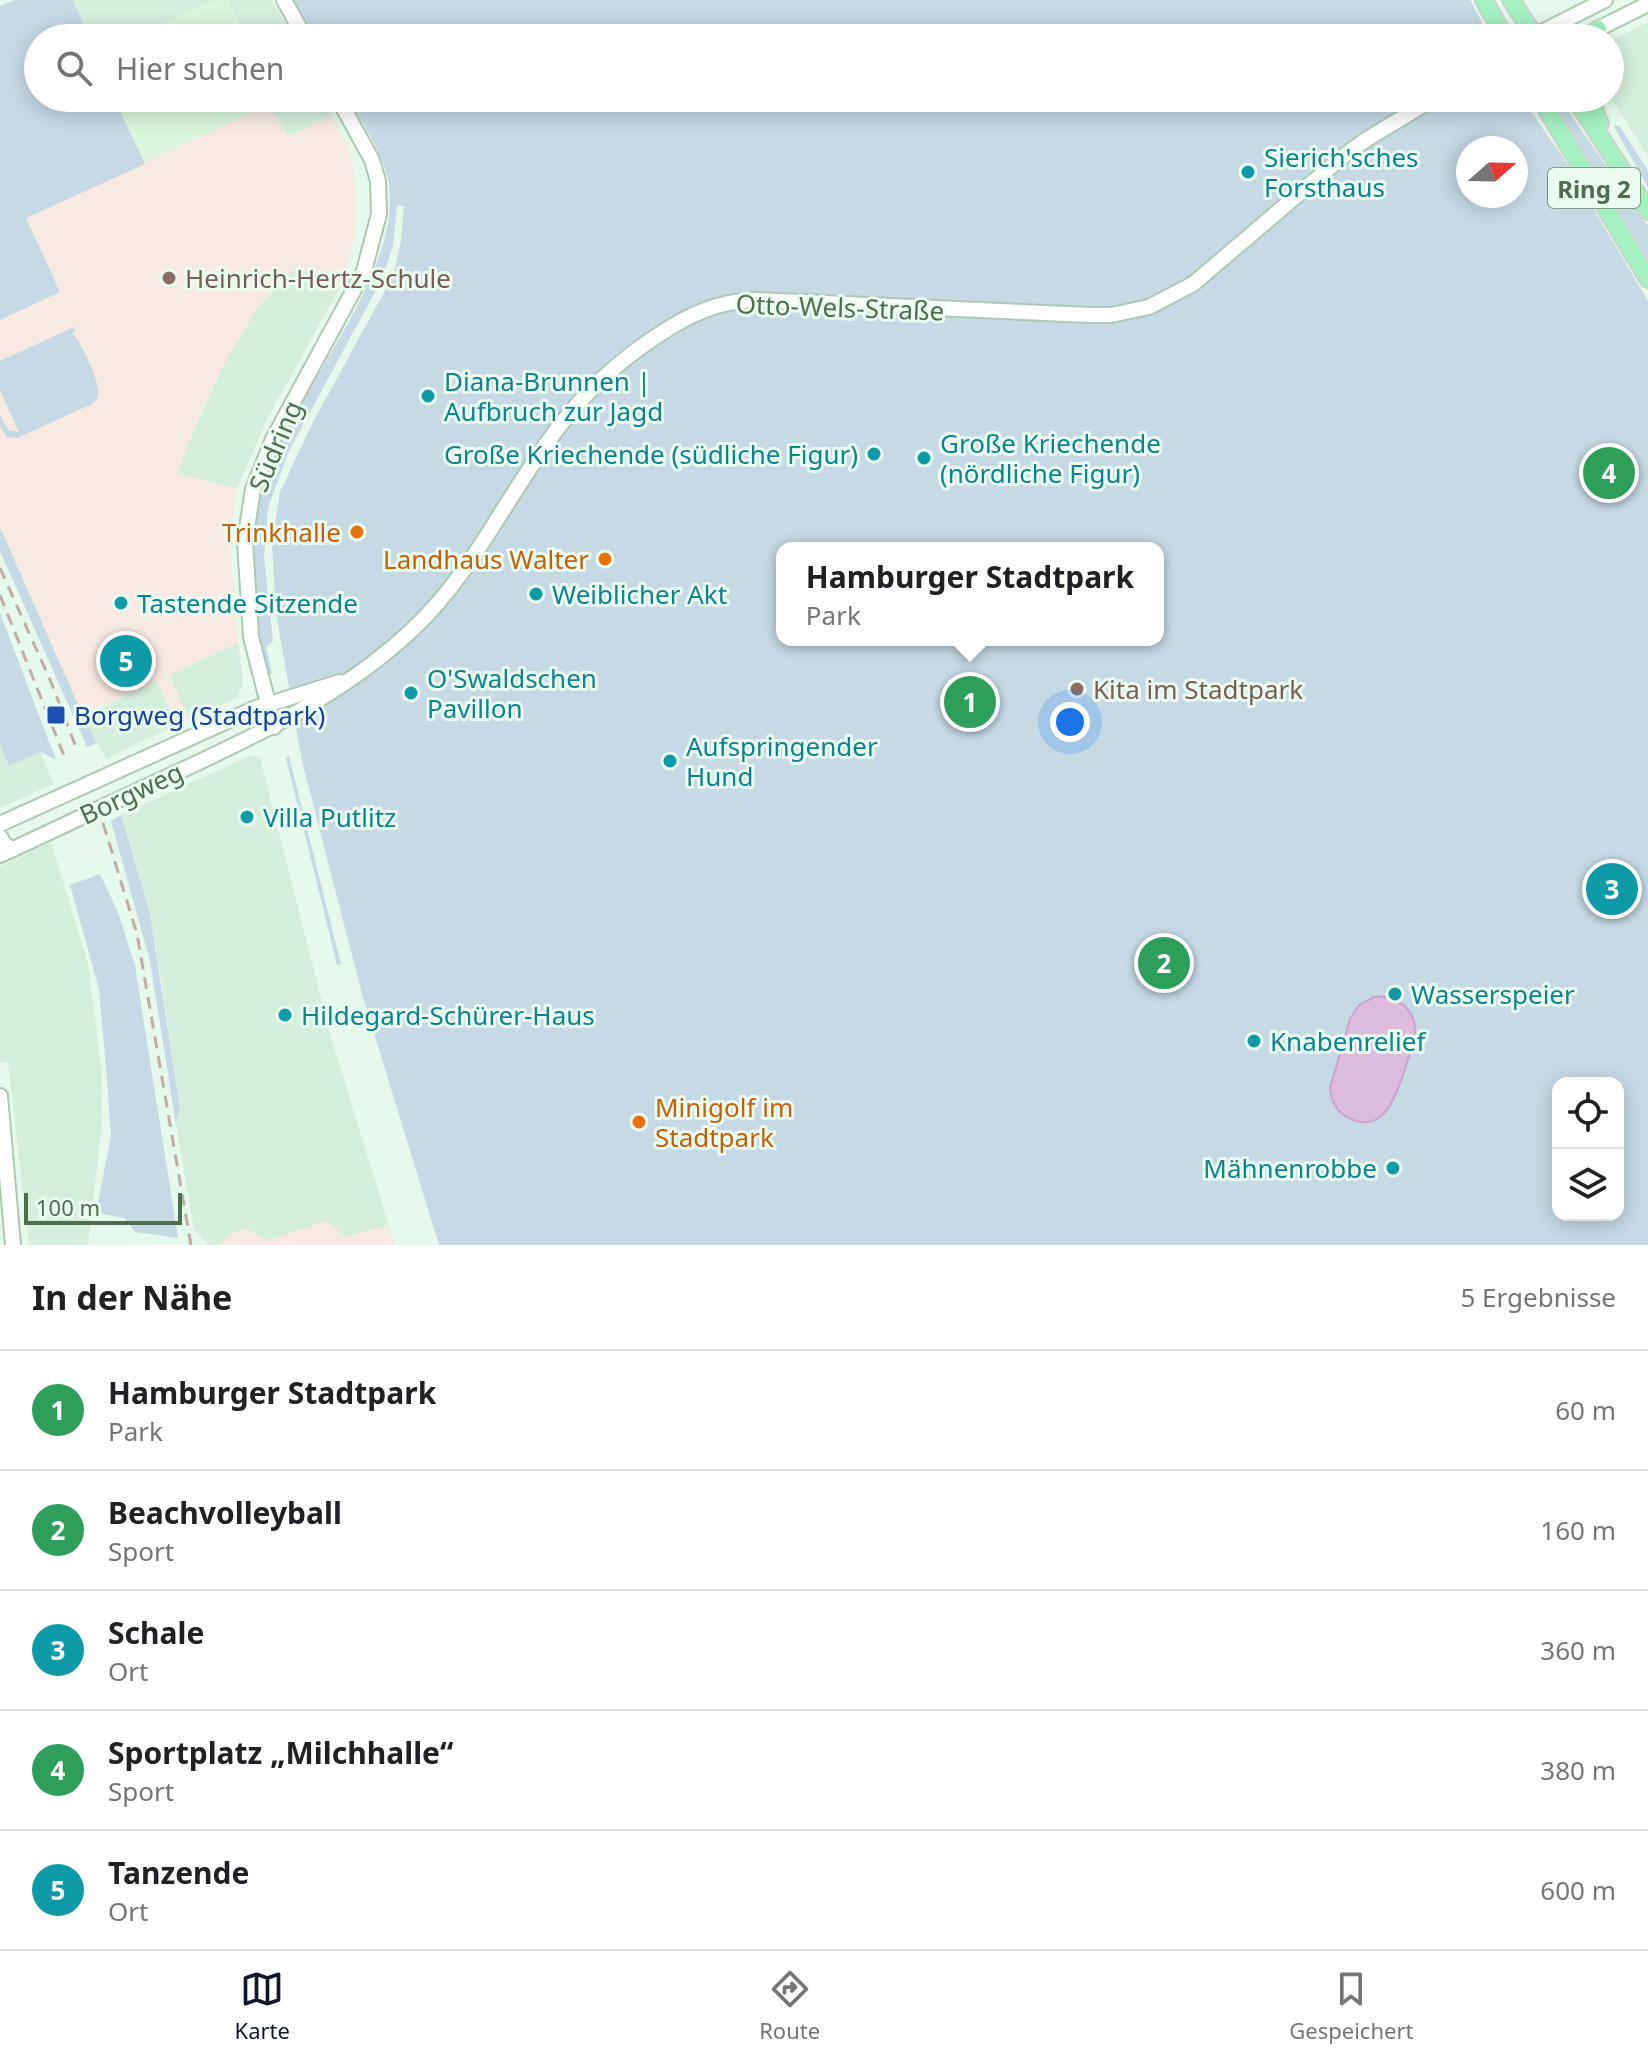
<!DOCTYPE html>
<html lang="de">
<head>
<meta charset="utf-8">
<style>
	:root { --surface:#fff; --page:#f2f2f2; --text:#202124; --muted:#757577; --line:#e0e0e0; --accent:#111827 }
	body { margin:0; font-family:"Noto Sans",sans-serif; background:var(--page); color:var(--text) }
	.controls { position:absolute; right:24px; bottom:24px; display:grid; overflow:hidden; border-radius:16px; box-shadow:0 4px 20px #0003 }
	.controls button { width:72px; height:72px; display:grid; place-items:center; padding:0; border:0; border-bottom:2px solid var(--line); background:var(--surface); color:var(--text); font:40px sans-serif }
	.compass { position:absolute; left:1456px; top:136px; width:72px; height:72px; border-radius:50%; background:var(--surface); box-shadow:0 4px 20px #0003; rotate:70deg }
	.scale { position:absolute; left:24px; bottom:20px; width:158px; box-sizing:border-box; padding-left:8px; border:4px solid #4d6f51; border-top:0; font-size:22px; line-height:28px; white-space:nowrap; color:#4d6f51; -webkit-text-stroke:6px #ebfdf1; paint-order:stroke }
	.you { position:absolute; left:1070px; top:722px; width:28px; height:28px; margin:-20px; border:6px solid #fff; border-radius:50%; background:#1a73e8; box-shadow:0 0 0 12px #1a73e833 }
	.badge { display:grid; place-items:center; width:52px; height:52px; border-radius:50%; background:var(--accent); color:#fff; font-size:26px; font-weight:700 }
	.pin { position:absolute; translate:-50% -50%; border:4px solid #fff; box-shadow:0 2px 8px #0006 }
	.popup { position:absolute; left:776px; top:542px; width:388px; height:104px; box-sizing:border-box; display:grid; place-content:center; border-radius:16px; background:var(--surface); filter:drop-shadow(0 2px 6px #0005); font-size:26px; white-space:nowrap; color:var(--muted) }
	.popup b { font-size:30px; color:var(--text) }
	.popup::after { content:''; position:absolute; left:50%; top:100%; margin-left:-16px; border:16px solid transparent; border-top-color:var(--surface) }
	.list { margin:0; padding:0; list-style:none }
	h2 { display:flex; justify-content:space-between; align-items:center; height:104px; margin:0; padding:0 32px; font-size:34px }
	h2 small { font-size:26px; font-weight:400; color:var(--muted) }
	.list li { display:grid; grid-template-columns:52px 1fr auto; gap:24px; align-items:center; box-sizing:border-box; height:120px; padding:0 32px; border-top:2px solid var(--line) }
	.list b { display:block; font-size:30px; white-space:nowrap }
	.list p { margin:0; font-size:26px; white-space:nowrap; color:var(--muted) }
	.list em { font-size:26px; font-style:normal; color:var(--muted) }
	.icon { flex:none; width:44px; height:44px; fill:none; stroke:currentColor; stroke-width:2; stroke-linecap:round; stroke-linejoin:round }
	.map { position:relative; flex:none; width:1648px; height:1245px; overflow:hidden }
	.search { position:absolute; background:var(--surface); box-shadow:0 4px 20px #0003; left:24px; right:24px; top:24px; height:88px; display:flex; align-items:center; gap:20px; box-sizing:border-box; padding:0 28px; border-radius:44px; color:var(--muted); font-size:30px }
	.sheet { height:704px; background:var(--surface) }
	nav { display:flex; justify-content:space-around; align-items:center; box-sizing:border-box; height:112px; border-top:2px solid var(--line); background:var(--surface); font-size:22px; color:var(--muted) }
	nav a { display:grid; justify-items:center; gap:4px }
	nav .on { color:var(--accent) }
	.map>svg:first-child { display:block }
	.residential { fill:#d4f0dd }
	.commercial { fill:#daf8dc }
	.education { fill:#f6eae2 }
	.green { fill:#c5dae5; fill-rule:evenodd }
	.water { fill:#ddbce0; stroke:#cda3d1; stroke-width:2 }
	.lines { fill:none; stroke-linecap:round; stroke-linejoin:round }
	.tertiary-casing { stroke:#adc9b3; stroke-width:18 }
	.secondary-casing { stroke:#abccb2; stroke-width:18 }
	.primary-casing { stroke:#cad4cb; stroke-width:20 }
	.tertiary { stroke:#fff; stroke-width:14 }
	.secondary { stroke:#fff; stroke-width:14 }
	.primary { stroke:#a5f1c2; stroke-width:16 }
	.rail { stroke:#c1ada5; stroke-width:3; stroke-dasharray:12 8; stroke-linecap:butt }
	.culture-dot { fill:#0f9aa8; stroke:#ebfdf1; stroke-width:3 }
	.education-dot { fill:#8d6e63; stroke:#ebfdf1; stroke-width:3 }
	.food-dot { fill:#e8710a; stroke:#ebfdf1; stroke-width:3 }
	.transit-dot { fill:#1a4fb4; stroke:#ebfdf1; stroke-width:3 }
	.labels { text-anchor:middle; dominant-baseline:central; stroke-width:6; stroke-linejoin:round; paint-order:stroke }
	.shield { fill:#ebfdf1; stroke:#7c9a81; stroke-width:2 }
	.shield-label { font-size:24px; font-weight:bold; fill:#4d6f51 }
	.culture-label { font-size:26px; fill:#0d838f; stroke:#ebfdf1; text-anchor:start }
	.education-label { font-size:26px; fill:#785e54; stroke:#ebfdf1; text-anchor:start }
	.street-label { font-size:26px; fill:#4d6f51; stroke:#ebfdf1 }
	.food-label { font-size:26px; fill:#c56008; stroke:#ebfdf1; text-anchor:end }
	.transit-label { font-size:26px; fill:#164399; stroke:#ebfdf1; text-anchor:start }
</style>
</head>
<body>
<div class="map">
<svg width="1648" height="1245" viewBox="0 0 1648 1245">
	<rect width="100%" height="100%" fill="#e5f9ec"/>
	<g class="residential">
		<path d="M 73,0 L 215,0 L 132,38 L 89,38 Z"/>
		<path d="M 228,0 L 272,0 L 286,24 L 253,38 L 246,38 Z"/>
		<path d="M 1648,22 L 1648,156 L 1610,96 L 1610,41 Z"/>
		<path d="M 291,98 L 324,98 L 332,115 L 288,137 L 272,107 Z"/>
		<path d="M 296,267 L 339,289 L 267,419 L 237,489 L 178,474 L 191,437 L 224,364 L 259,306 Z"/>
		<path d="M 238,643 L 243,682 L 238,697 L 190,720 L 169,675 Z"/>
		<path d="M 157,681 L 177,725 L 106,759 L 83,716 Z"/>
		<path d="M 0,745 L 9,765 L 41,752 L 53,784 L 0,808 Z"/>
		<path d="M 251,755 L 260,758 L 331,1037 L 395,1245 L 208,1245 L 194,1229 L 176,1124 L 180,1108 L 159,965 L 150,914 L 121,815 Z"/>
		<path d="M 51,842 L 88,964 L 101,1066 L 102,1122 L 88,1245 L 29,1245 L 8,1062 L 0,1063 L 0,866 Z"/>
	</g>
	<g class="commercial">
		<path d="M 216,0 L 228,0 L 246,38 L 134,38 Z"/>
		<path d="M 114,98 L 291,98 L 272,107 L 269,104 L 145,164 Z"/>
	</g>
	<g class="education">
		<path d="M 270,104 L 288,136 L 332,115 L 350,150 L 356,189 L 356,235 L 339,289 L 296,267 L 259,306 L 224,364 L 198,419 L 178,473 L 237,489 L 230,544 L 238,643 L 169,675 L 190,720 L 177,725 L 157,681 L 83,716 L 0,527 L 0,320 L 60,292 L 25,218 Z"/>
		<path d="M 326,1221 L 346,1237 L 388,1225 L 395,1245 L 220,1245 L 231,1233 L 247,1229 L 268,1240 Z"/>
	</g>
	<g class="green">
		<path d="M 15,0 L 73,0 L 89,38 L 38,38 L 38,98 L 114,98 L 145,164 L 26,218 L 60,292 L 0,320 L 0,6 Z"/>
		<path d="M 292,0 L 1470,0 L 1484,26 L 1482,33 L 1485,38 L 313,38 Z"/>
		<path d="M 348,98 L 1521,98 L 1561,154 L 1648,301 L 1648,1245 L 439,1245 L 362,994 L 302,761 L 276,613 L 272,544 L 280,492 L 313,422 L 393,276 L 401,241 L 404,206 L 397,206 L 393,245 L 383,277 L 288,453 L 268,508 L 264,557 L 273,641 L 266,647 L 272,673 L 268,675 C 254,614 247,543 264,482 C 290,393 406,274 388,180 C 382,151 362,123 348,98 ZM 1468,148 L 1516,148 L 1516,196 L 1468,196 ZM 782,548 L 1158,548 L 1158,640 L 782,640 ZM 1558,1083 L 1618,1083 L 1618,1215 L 1558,1215 Z"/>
		<path d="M 1550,98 L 1559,98 L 1648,226 L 1648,260 Z"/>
		<path d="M 1619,125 L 1648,171 L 1648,188 L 1614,126 Z"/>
		<path d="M 74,327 L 76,331 L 72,333 C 82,343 102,385 98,398 L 92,404 L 17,438 L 7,437 L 0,426 L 0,415 L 9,431 L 19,432 L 0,390 L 0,361 Z"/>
		<path d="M 0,527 L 83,716 L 97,743 L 87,747 L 0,551 Z"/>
		<path d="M 0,613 L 56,760 L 41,752 L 9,766 L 0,745 Z"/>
		<path d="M 289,756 L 341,964 L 337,965 L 286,758 Z"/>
		<path d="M 121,815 L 150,914 L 180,1108 L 176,1124 L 150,961 L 111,821 Z"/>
		<path d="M 100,874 L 119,915 L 135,966 L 178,1238 L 135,1232 L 125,1218 L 96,1213 L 111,1136 L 107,1079 L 99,989 L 70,885 Z"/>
	</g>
	<path class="water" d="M 1374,997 C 1396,994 1416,1009 1415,1033 C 1414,1045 1408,1057 1405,1069 C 1396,1094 1385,1136 1349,1118 C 1336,1112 1331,1101 1330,1088 L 1350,1019 L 1359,1005 Z"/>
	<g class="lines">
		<defs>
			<g id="tertiary">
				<path d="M 284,0 L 305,38"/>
				<path d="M 274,727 L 251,637 L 245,541 L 253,489 L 273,439 L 364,271 L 379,214 L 378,181 L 372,160 L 338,98"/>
				<path d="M 0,824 L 256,708 L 340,682"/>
				<path d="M 0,837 L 4,844 L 13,849"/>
				<path d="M 0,855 C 55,830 110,803 165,778 C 253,737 341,697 413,629 C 474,572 508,493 558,428 C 586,391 621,359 660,334 C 690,314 719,301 755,300 L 1090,315 L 1111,315 L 1149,307 L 1193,284 L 1341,158 L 1367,139 L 1435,98"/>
				<path d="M 0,1096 L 13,1245"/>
			</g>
			<g id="secondary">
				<path d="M 1530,38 L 1605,0"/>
				<path d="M 1580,38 L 1648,4"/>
			</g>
			<g id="primary">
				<path d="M 1484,0 L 1505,38"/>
				<path d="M 1511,0 L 1536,38"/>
				<path d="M 1592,38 L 1598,29"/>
				<path d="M 1540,98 L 1648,279"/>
				<path d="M 1575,98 L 1648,211"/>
				<path d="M 1590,98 L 1600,124"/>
			</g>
		</defs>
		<use href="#tertiary" class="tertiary-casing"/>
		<use href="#secondary" class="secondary-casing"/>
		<use href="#primary" class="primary-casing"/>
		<use href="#tertiary" class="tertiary"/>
		<use href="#secondary" class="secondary"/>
		<use href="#primary" class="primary"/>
		<g class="rail">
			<path d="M 0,568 L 51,682 L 77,750"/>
			<path d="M 0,595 L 65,758"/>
			<path d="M 103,823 L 137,934 L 191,1245"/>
		</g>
	</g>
	<g class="culture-dot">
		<circle cx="1248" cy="172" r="8"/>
		<circle cx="428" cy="396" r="8"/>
		<circle cx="874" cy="454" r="8"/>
		<circle cx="924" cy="458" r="8"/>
		<circle cx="536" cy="594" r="8"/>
		<circle cx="121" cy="603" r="8"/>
		<circle cx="411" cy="693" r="8"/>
		<circle cx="670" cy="761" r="8"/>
		<circle cx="247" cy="817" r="8"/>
		<circle cx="1395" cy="994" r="8"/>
		<circle cx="285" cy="1015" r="8"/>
		<circle cx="1254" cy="1041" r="8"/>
		<circle cx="1393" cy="1168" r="8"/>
	</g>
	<g class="education-dot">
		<circle cx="169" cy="278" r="8"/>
		<circle cx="1077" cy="689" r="8"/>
	</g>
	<g class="food-dot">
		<circle cx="357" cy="532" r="8"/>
		<circle cx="605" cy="559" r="8"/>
		<circle cx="639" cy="1122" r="8"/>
	</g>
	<rect class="transit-dot" x="46" y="705" width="20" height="20" rx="4"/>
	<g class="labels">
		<rect class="shield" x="1548" y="168" width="92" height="40" rx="6"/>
		<g class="shield-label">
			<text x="1594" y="188">Ring 2</text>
		</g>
		<g class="culture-label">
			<text x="1264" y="157">Sierich'sches<tspan x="1264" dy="30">Forsthaus</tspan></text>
			<text x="444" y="381">Diana-Brunnen |<tspan x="444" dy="30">Aufbruch zur Jagd</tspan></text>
			<text x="940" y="443">Große Kriechende<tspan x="940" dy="30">(nördliche Figur)</tspan></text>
			<text x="858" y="454" text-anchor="end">Große Kriechende (südliche Figur)</text>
			<text x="552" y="594">Weiblicher Akt</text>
			<text x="137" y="603">Tastende Sitzende</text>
			<text x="427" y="678">O'Swaldschen<tspan x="427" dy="30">Pavillon</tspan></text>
			<text x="686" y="746">Aufspringender<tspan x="686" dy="30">Hund</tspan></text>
			<text x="263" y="817">Villa Putlitz</text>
			<text x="1411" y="994">Wasserspeier</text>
			<text x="301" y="1015">Hildegard-Schürer-Haus</text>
			<text x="1270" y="1041">Knabenrelief</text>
			<text x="1377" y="1168" text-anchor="end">Mähnenrobbe</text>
		</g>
		<g class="education-label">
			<text x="185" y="278">Heinrich-Hertz-Schule</text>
			<text x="1093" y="689">Kita im Stadtpark</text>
		</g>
		<g class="street-label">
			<text transform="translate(840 307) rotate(2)">Otto-Wels-Straße</text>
			<text transform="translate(275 446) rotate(-67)">Südring</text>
			<text transform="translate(131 793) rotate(-25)">Borgweg</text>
		</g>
		<g class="food-label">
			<text x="341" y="532">Trinkhalle</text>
			<text x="589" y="559">Landhaus Walter</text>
			<text x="655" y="1107" text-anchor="start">Minigolf im<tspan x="655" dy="30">Stadtpark</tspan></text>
		</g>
		<g class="transit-label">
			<text x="74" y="715">Borgweg (Stadtpark)</text>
		</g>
	</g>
</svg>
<div class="controls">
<button><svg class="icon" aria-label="locate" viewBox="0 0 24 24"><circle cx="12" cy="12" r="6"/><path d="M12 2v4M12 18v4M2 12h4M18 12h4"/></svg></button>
<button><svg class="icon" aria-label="layers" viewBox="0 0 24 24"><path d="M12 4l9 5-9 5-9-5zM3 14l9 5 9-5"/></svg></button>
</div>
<svg class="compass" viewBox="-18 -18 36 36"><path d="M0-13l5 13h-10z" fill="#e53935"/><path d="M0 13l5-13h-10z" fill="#757577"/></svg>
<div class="scale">100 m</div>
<div class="you"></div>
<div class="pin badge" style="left:970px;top:702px;background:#2e9e5b">1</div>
<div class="popup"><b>Hamburger Stadtpark</b>Park</div>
<div class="pin badge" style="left:1164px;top:963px;background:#2e9e5b">2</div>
<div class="pin badge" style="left:1612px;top:889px;background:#0f9aa8">3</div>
<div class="pin badge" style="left:1609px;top:473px;background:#2e9e5b">4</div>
<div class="pin badge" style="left:126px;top:661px;background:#0f9aa8">5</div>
<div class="search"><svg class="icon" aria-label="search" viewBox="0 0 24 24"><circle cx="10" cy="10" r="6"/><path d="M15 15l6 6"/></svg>Hier suchen</div>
</div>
<section class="sheet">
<h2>In der Nähe<small>5 Ergebnisse</small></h2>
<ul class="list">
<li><span class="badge" style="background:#2e9e5b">1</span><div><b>Hamburger Stadtpark</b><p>Park</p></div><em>60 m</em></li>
<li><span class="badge" style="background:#2e9e5b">2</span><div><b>Beachvolleyball</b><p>Sport</p></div><em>160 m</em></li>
<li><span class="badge" style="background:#0f9aa8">3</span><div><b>Schale</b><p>Ort</p></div><em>360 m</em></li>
<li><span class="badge" style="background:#2e9e5b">4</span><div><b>Sportplatz „Milchhalle“</b><p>Sport</p></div><em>380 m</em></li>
<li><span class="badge" style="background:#0f9aa8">5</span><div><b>Tanzende</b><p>Ort</p></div><em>600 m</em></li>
</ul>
</section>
<nav>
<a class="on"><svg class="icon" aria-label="map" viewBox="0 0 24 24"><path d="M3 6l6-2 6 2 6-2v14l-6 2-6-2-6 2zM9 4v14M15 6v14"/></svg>Karte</a>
<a><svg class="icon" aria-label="directions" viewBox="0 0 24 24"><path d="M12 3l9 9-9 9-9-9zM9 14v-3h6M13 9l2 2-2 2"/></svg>Route</a>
<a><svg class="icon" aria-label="saved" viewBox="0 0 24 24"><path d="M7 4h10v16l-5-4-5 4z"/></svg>Gespeichert</a>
</nav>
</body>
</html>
